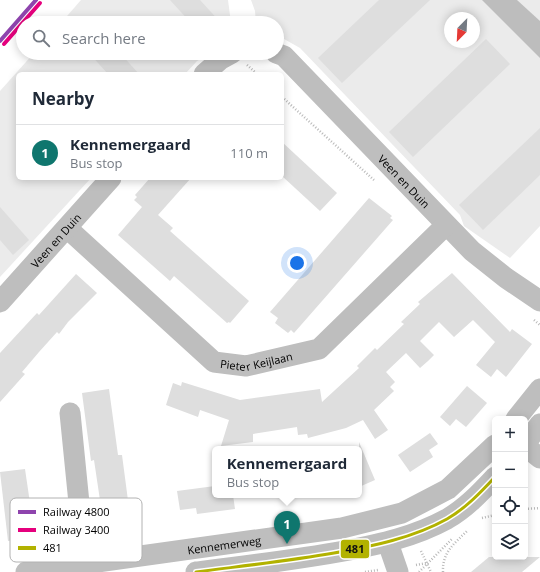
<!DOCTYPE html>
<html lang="en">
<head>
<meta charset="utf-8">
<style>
	:root { --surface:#fff; --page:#f6f6f7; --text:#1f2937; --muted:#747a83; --line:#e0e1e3; --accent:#0f766e }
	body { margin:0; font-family:"Open Sans",sans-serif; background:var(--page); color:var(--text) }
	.controls { position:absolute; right:12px; bottom:12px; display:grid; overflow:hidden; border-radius:6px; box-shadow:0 2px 10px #0003 }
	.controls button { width:36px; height:36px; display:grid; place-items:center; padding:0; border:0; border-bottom:1px solid var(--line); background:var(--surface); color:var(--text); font:20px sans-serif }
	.compass { position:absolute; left:444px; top:12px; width:36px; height:36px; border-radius:50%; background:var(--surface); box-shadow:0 2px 10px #0003; rotate:204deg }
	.you { position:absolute; left:297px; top:263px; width:14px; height:14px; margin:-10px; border:3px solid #fff; border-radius:50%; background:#1a73e8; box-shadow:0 0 0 6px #1a73e833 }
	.badge { display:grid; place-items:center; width:26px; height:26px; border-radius:50%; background:var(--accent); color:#fff; font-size:13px; font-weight:700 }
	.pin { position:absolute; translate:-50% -33px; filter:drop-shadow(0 1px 2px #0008) }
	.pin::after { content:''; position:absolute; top:21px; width:14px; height:12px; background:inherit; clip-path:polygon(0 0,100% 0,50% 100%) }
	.popup { position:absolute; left:212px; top:446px; width:150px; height:52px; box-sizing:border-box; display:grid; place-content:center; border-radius:6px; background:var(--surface); filter:drop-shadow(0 1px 3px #0005); font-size:13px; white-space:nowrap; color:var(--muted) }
	.popup b { font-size:15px; color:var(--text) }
	.popup::after { content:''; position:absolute; left:50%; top:100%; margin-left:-8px; border:8px solid transparent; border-top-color:var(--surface) }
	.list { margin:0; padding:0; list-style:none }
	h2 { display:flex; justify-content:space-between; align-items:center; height:52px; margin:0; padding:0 16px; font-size:17px }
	h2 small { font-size:13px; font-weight:400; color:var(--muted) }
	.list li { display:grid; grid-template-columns:26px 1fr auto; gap:12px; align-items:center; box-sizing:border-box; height:56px; padding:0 16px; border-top:1px solid var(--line) }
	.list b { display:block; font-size:15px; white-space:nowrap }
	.list p { margin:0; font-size:13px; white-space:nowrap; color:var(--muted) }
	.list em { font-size:13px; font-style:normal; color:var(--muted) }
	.icon { flex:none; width:22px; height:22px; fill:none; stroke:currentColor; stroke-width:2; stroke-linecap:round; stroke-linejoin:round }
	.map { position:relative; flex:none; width:540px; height:572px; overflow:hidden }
	.search { position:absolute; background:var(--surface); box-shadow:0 2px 10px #0003; left:16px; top:16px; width:268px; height:44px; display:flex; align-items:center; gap:10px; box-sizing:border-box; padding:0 14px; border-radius:22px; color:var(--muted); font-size:15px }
	.panel { position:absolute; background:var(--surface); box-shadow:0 2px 10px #0003; left:16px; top:72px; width:268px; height:108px; border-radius:6px }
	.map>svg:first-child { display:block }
	.green { fill:#ebebeb; fill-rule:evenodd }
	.water { fill:#bdbdbd }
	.building { fill:#dedede }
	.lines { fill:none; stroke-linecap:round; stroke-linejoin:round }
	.path { stroke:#b9b9b9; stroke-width:2.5; stroke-dasharray:1 2; stroke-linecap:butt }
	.minor { stroke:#bebebe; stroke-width:21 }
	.bus-1-casing { stroke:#fff; stroke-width:6 }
	.bus-1 { stroke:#b2b200; stroke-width:3 }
	.rail-1-casing { stroke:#fff; stroke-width:7 }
	.rail-2-casing { stroke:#fff; stroke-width:7 }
	.rail-1 { stroke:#8e44ad; stroke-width:4 }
	.rail-2 { stroke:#e5007d; stroke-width:4 }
	.labels { text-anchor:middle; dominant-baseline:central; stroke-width:3; stroke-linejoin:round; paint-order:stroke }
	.street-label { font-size:11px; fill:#000; stroke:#fff }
	.key { fill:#fff; stroke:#b2b2b2; stroke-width:1 }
	.key-label { font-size:11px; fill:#000 }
	.line-badge { stroke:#fff; stroke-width:1.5 }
	.pale-badge-label { font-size:11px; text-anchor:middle; font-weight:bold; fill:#111 }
</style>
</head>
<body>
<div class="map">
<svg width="540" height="572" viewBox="0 0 540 572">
	<rect width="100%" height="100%" fill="#fff"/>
	<g class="green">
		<path d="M 81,0 L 228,0 L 231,23 L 61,23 Z"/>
		<path d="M 251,0 L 540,0 L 540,226 L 510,258 L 464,226 L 460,215 L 300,48 L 277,35 L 277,23 L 256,23 L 255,11 ZM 450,18 L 474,18 L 474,42 L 450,42 Z"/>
		<path d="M 34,53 L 210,53 L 197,61 L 185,74 L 18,74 L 18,178 L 91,178 L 0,277 L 0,91 Z"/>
	</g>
	<path class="water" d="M 482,0 L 517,0 L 540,21 L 540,58 Z"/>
	<g class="building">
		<path d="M 170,0 L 200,0 L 221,23 L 191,23 Z"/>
		<path d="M 379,0 L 430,0 L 342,83 L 318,58 Z"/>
		<path d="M 486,39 L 510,64 L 413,157 L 389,132 Z"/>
		<path d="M 89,53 L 120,53 L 139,74 L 108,74 Z"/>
		<path d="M 540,128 L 540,175 L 483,230 L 459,205 Z"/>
		<path d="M 282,142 L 337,193 L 320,211 L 282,176 Z"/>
		<path d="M 150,178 L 191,178 L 158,215 L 173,228 L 170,231 L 249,301 L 230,323 L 229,322 L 227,323 L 174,276 L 170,281 L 118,235 L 142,207 L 134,200 L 137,197 L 135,195 Z"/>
		<path d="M 369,198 L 392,216 L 390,218 L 393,220 L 294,333 L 291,330 L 288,333 L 275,323 L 278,318 L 270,312 Z"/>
		<path d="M 0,207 L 29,240 L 13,255 L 0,240 Z"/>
		<path d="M 452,273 L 510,332 L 512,329 L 532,344 L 506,377 L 497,369 L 491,377 L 476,365 L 495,342 L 473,320 L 454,337 L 439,322 L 420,341 L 434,355 L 428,361 L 420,368 L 406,353 L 386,372 L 395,382 L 390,387 L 394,391 L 374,410 L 388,430 L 375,439 L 363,420 L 346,428 L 308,438 L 307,434 L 298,435 L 297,427 L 253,434 L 253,442 L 221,446 L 229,420 L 200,410 L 198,417 L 166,405 L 173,383 L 181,386 L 182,382 L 240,400 L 320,389 L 322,402 L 359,368 L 357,366 L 375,348 L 377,350 L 404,324 L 401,322 L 420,304 L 418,302 Z"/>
		<path d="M 76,274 L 97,293 L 68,322 L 59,334 L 57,332 L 39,352 L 22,372 L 25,374 L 0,402 L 0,353 L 37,313 L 39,315 Z"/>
		<path d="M 467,386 L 487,403 L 466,427 L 456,419 L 450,426 L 440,417 Z"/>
		<path d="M 109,389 L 118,455 L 122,455 L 131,523 L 104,527 L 94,460 L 91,461 L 82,393 Z"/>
		<path d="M 430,433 L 438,444 L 429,450 L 433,457 L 410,472 L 398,455 Z"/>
		<path d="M 359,442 L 375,480 L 359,487 Z"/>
		<path d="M 25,469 L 35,537 L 8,541 L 0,472 Z"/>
		<path d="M 215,486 L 215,495 L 233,495 L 235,509 L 197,514 L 196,508 L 180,510 L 177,491 Z"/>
		<path d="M 489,557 L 540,557 L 522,572 L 471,572 Z"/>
	</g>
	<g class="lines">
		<g class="path">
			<path d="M 247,65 L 257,74"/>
			<path d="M 282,97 L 374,180"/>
			<path d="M 534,320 L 540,325"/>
			<path d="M 525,509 L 540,508"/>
			<path d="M 482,518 L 495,515"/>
			<path d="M 421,551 L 431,572"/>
			<path d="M 416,565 L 427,563"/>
			<path d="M 365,572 L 378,570"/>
			<path d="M 419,572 L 452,539"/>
			<path d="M 443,572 C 442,552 455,543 468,530"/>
		</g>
		<g class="minor">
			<path id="s1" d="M 276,53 L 284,56 L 472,251 L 506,278 L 540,301"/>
			<path d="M 204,74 L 221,59 L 232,53"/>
			<path id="s2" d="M 67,228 L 214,362 L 246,366 L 319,349 L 446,225"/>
			<path id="s3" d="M 0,302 L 111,178"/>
			<path d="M 70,413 L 85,563"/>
			<path d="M 516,419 L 540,389"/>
			<path d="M 525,444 L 540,424"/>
			<path d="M 525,446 L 540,458"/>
			<path d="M 388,543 L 398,572"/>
			<path id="s4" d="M 26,572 L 342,528 L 402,513 L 448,489 L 495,445"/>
			<path d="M 196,572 C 245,566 295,560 344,551 C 380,544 414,537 447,519 C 466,508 480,493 495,477"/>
		</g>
		<defs>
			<path id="bus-1" d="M 196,572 C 242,566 288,561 334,553 C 373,546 413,538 447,519 C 466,508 481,492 495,477"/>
		</defs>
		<use href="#bus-1" class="bus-1-casing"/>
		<use href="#bus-1" class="bus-1"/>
		<defs>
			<path id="rail-1" d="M 0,41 L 36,0"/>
			<path id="rail-2" d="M 4,44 L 40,3"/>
		</defs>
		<use href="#rail-1" class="rail-1-casing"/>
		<use href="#rail-2" class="rail-2-casing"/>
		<use href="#rail-1" class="rail-1"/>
		<use href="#rail-2" class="rail-2"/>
	</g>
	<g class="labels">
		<g class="street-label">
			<text stroke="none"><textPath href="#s1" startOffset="182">Veen en Duin</textPath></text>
			<text stroke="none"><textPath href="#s3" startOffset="83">Veen en Duin</textPath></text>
			<text stroke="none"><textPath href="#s2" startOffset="242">Pieter Keijlaan</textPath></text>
			<text stroke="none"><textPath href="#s4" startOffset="200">Kennemerweg</textPath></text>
		</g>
	</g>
	<rect x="10" y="498" width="132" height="64" rx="6" class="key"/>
	<rect x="18" y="510" width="18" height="4" fill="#8e44ad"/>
	<rect x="18" y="528" width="18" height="4" fill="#e5007d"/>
	<rect x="18" y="546" width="18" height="4" fill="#b2b200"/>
	<g class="key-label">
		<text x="43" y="516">Railway 4800</text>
		<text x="43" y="534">Railway 3400</text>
		<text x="43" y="552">481</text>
	</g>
	<rect class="line-badge" x="340" y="539" width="30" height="20" rx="4" fill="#b2b200"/>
	<g class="pale-badge-label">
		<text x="355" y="553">481</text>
	</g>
</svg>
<div class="controls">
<button>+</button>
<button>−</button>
<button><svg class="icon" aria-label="locate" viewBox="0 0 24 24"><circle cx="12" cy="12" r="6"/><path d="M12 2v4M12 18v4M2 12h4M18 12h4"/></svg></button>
<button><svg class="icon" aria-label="layers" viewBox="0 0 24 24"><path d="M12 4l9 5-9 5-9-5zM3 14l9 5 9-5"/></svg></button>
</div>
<svg class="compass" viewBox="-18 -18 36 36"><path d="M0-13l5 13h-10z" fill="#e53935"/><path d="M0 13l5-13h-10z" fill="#747a83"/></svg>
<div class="you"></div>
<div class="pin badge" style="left:287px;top:544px">1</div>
<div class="popup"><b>Kennemergaard</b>Bus stop</div>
<div class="search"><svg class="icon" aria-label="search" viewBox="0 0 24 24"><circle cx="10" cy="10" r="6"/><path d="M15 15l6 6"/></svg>Search here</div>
<section class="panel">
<h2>Nearby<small></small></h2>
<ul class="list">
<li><span class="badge">1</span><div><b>Kennemergaard</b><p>Bus stop</p></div><em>110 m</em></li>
</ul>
</section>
</div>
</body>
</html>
